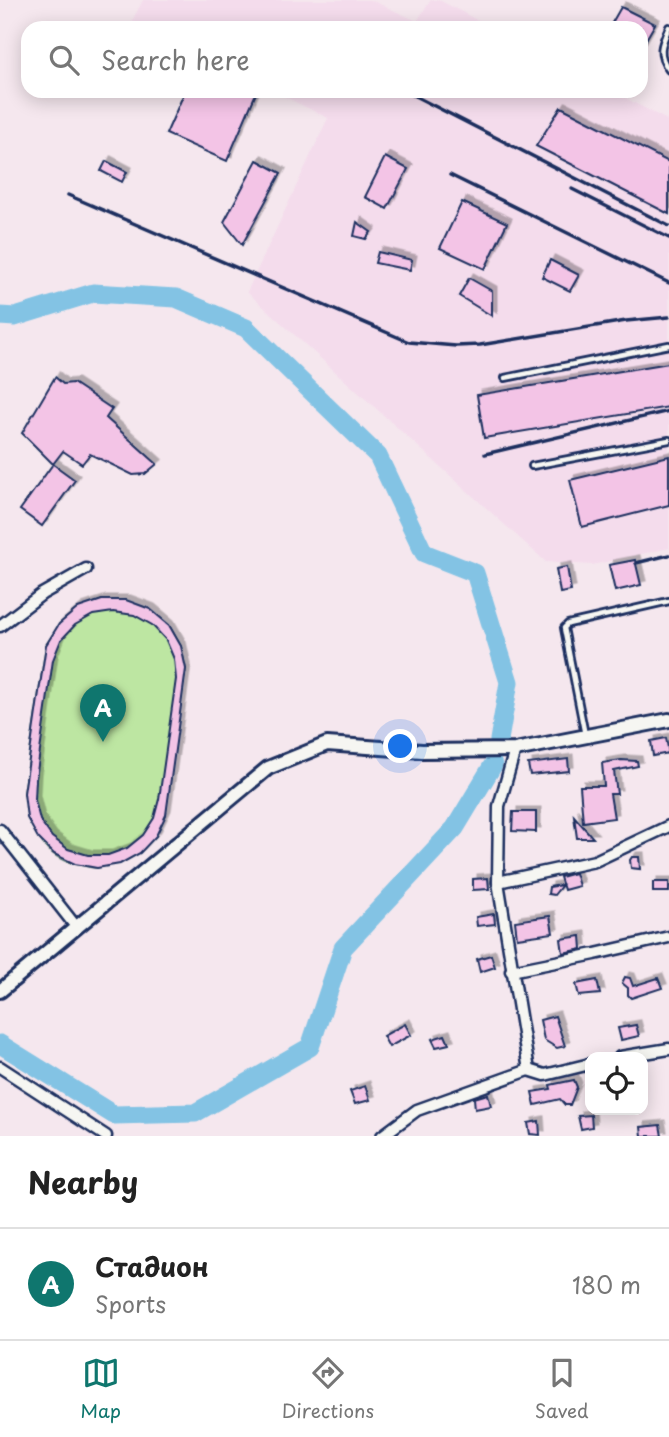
<!DOCTYPE html>
<html lang="en">
<head>
<meta charset="utf-8">
<style>
	:root { --surface:#fff; --page:#f2f2f2; --text:#222; --muted:#767676; --line:#e0e0e0; --accent:#0f766e }
	body { margin:0; font-family:"Playpen Sans",sans-serif; background:var(--page); color:var(--text) }
	.controls { position:absolute; right:21px; bottom:21px; display:grid; overflow:hidden; border-radius:14px; box-shadow:0 4px 18px #0003 }
	.controls button { width:63px; height:63px; display:grid; place-items:center; padding:0; border:0; border-bottom:2px solid var(--line); background:var(--surface); color:var(--text); font:35px sans-serif }
	.you { position:absolute; left:401px; top:747px; width:24px; height:24px; margin:-18px; border:5px solid #fff; border-radius:50%; background:#1a73e8; box-shadow:0 0 0 10px #1a73e833 }
	.badge { display:grid; place-items:center; width:46px; height:46px; border-radius:50%; background:var(--accent); color:#fff; font-size:23px; font-weight:700 }
	.pin { position:absolute; translate:-50% -58px; filter:drop-shadow(0 2px 4px #0008) }
	.pin::after { content:''; position:absolute; top:37px; width:24px; height:21px; background:inherit; clip-path:polygon(0 0,100% 0,50% 100%) }
	.list { margin:0; padding:0; list-style:none }
	h2 { display:flex; justify-content:space-between; align-items:center; height:91px; margin:0; padding:0 28px; font-size:30px }
	h2 small { font-size:23px; font-weight:400; color:var(--muted) }
	.list li { display:grid; grid-template-columns:46px 1fr auto; gap:21px; align-items:center; box-sizing:border-box; height:112px; padding:0 28px; border-top:2px solid var(--line) }
	.list b { display:block; font-size:26px; white-space:nowrap }
	.list p { margin:0; font-size:23px; white-space:nowrap; color:var(--muted) }
	.list em { font-size:23px; font-style:normal; color:var(--muted) }
	.icon { flex:none; width:38px; height:38px; fill:none; stroke:currentColor; stroke-width:2; stroke-linecap:round; stroke-linejoin:round }
	.map { position:relative; flex:none; width:669px; height:1136px; overflow:hidden }
	.search { position:absolute; background:var(--surface); box-shadow:0 4px 18px #0003; left:21px; right:21px; top:21px; height:77px; display:flex; align-items:center; gap:18px; box-sizing:border-box; padding:0 24px; border-radius:21px; color:var(--muted); font-size:26px }
	.sheet { height:203px; background:var(--surface) }
	nav { display:flex; justify-content:space-around; align-items:center; box-sizing:border-box; height:98px; border-top:2px solid var(--line); background:var(--surface); font-size:19px; color:var(--muted) }
	nav a { display:grid; justify-items:center; gap:4px }
	nav .on { color:var(--accent) }
	.map>svg:first-child { display:block }
	.built { fill:#f4dcec }
	.green { fill:#bde6a2; stroke:#6c8a80; stroke-width:2 }
	.lines { fill:none; stroke-linecap:round; stroke-linejoin:round }
	.river { stroke:#83c3e4; stroke-width:19 }
	.building { fill:#f3c4e6; stroke:#1b2f5e; stroke-width:2; fill-rule:evenodd; filter:url(#shadow) }
	.service-casing { stroke:#1b2f5e; stroke-width:10 }
	.minor-casing { stroke:#1b2f5e; stroke-width:15 }
	.tertiary-casing { stroke:#1b2f5e; stroke-width:18 }
	.service { stroke:#f6f6f2; stroke-width:4.5 }
	.minor { stroke:#f6f6f2; stroke-width:10 }
	.tertiary { stroke:#f6f6f2; stroke-width:12 }
	.rail { stroke:#1b2f5e; stroke-width:3.5 }
</style>
</head>
<body>
<div class="map">
<svg width="669" height="1136" viewBox="0 0 669 1136">
	<defs>
		<filter id="shadow"><feDropShadow dx="4.5" dy="-4.5" stdDeviation="0" flood-color="#0004"/></filter>
	</defs>
	<rect width="100%" height="100%" fill="#f5e7ee"/>
	<filter id="ink" filterUnits="userSpaceOnUse"><feTurbulence type="fractalNoise" baseFrequency=".0143" numOctaves="2"/><feDisplacementMap in="SourceGraphic" scale="14" xChannelSelector="R" yChannelSelector="G"/><feConvolveMatrix kernelMatrix="1 2 1 2 8 2 1 2 1" color-interpolation-filters="sRGB"/></filter>
	<g filter="url(#ink)">
		<g class="built">
			<path d="M 143,0 L 371,0 L 417,21 L 431,0 L 439,0 L 492,28 L 146,28 L 132,21 Z"/>
			<path d="M 273,91 L 612,91 L 669,121 L 669,548 L 592,565 L 546,562 L 247,292 L 328,118 Z"/>
		</g>
		<path class="green" d="M 102,600 L 169,625 L 181,646 L 186,669 L 156,836 C 145,842 107,866 97,868 C 93,868 85,866 81,865 C 43,860 29,826 24,793 L 46,645 C 62,619 72,610 102,600 Z"/>
		<g class="lines">
			<g class="river">
				<path d="M 0,316 L 15,317 L 93,293 L 176,298 L 246,328 L 378,456 L 424,553 L 475,573 L 509,682 L 499,740"/>
				<path d="M 0,1044 L 114,1115 L 195,1113 L 310,1047 L 343,948 L 455,828 L 493,765"/>
			</g>
		</g>
		<g class="building">
			<path d="M 621,7 L 655,24 L 641,48 L 641,28 L 609,28 Z"/>
			<path d="M 185,91 L 257,91 L 227,161 L 166,134 Z"/>
			<path d="M 561,107 L 669,162 L 669,214 L 536,146 Z"/>
			<path d="M 385,157 L 408,169 L 387,209 L 365,197 Z"/>
			<path d="M 257,160 L 281,173 L 242,245 L 224,222 Z"/>
			<path d="M 106,161 L 127,172 L 122,182 L 101,171 Z"/>
			<path d="M 462,202 L 507,223 L 485,269 L 440,248 Z"/>
			<path d="M 357,222 L 371,232 L 366,239 L 354,236 Z"/>
			<path d="M 378,252 L 412,260 L 410,270 L 375,263 Z"/>
			<path d="M 550,260 L 579,275 L 570,291 L 542,277 Z"/>
			<path d="M 469,278 L 492,291 L 492,316 L 459,296 Z"/>
			<path d="M 669,363 L 669,407 L 484,438 L 477,395 Z"/>
			<path d="M 55,377 L 63,384 L 73,383 L 112,409 L 106,418 L 157,464 L 145,474 L 133,475 L 90,454 L 82,464 L 63,451 L 53,464 L 22,433 Z"/>
			<path d="M 669,456 L 669,505 L 582,527 L 570,480 Z"/>
			<path d="M 53,464 L 75,480 L 42,526 L 20,510 Z"/>
			<path d="M 635,560 L 641,585 L 615,591 L 609,565 Z"/>
			<path d="M 567,567 L 571,591 L 560,593 L 556,569 Z"/>
			<path d="M 102,600 L 126,600 L 150,609 L 169,625 L 181,646 L 186,669 L 166,815 L 156,836 L 140,853 L 120,864 L 97,868 L 75,864 L 54,854 L 38,838 L 27,818 L 24,793 L 46,645 L 59,624 L 78,608 ZM 113,612 L 134,615 L 152,625 L 166,640 L 174,659 L 176,679 L 159,799 L 154,818 L 143,835 L 127,848 L 108,855 L 88,855 L 68,849 L 52,837 L 40,820 L 35,800 L 36,779 L 53,660 L 61,640 L 75,625 L 93,615 Z"/>
			<path d="M 666,738 L 669,753 L 653,756 L 651,741 Z"/>
			<path d="M 568,759 L 569,771 L 530,775 L 528,764 Z"/>
			<path d="M 621,760 L 637,761 L 638,766 L 614,771 L 617,794 L 610,794 L 614,818 L 583,822 L 580,786 L 604,786 L 602,763 Z"/>
			<path d="M 513,812 L 536,812 L 536,832 L 512,831 Z"/>
			<path d="M 574,816 L 593,838 L 577,838 Z"/>
			<path d="M 632,857 L 639,857 L 640,869 L 631,868 L 630,860 Z"/>
			<path d="M 575,873 L 579,886 L 564,890 L 560,877 Z"/>
			<path d="M 488,878 L 489,889 L 473,890 L 473,879 Z"/>
			<rect x="653" y="882" width="16" height="10"/>
			<path d="M 562,885 L 554,895 L 548,894 L 549,887 Z"/>
			<path d="M 494,914 L 495,924 L 477,926 L 476,917 Z"/>
			<path d="M 550,916 L 553,933 L 517,938 L 515,921 Z"/>
			<path d="M 581,936 L 582,949 L 563,953 L 561,939 Z"/>
			<path d="M 491,955 L 495,967 L 480,972 L 477,959 Z"/>
			<path d="M 625,977 L 630,978 L 633,986 L 658,978 L 662,988 L 631,998 L 628,995 L 628,988 L 622,983 Z"/>
			<path d="M 597,980 L 600,994 L 579,996 L 576,984 Z"/>
			<path d="M 555,1016 L 565,1046 L 557,1048 L 544,1040 L 540,1020 Z"/>
			<path d="M 405,1024 L 411,1035 L 389,1047 L 383,1036 Z"/>
			<path d="M 636,1025 L 639,1036 L 621,1040 L 618,1028 Z"/>
			<path d="M 445,1035 L 449,1044 L 436,1047 L 432,1039 Z"/>
			<path d="M 574,1080 L 577,1087 L 570,1105 L 565,1105 L 560,1099 L 535,1105 L 532,1092 L 551,1089 L 550,1085 Z"/>
			<path d="M 365,1086 L 370,1100 L 355,1104 L 350,1091 Z"/>
			<path d="M 488,1094 L 491,1106 L 475,1109 L 474,1098 Z"/>
			<path d="M 591,1115 L 592,1127 L 581,1129 L 578,1116 Z"/>
			<path d="M 539,1121 L 540,1135 L 530,1134 L 528,1123 Z"/>
			<path d="M 660,1125 L 662,1136 L 642,1136 L 641,1127 Z"/>
		</g>
		<g class="lines">
			<defs>
				<g id="service">
					<path d="M 669,27 C 661,45 657,54 669,70"/>
					<path d="M 505,378 L 669,345"/>
					<path d="M 532,466 L 669,440"/>
					<path d="M 585,735 L 564,628 L 568,624 L 669,601"/>
				</g>
				<g id="minor">
					<path d="M 0,626 L 42,594 L 86,569"/>
					<path d="M 515,750 L 499,806 L 498,882 L 529,1070"/>
					<path d="M 0,830 L 77,928"/>
					<path d="M 498,882 L 595,861 L 669,826"/>
					<path d="M 511,971 L 595,954 L 669,937"/>
					<path d="M 620,1057 L 669,1049"/>
					<path d="M 0,1067 L 106,1136"/>
					<path d="M 382,1136 L 417,1110 L 529,1070 L 545,1075 L 590,1064"/>
				</g>
				<path id="tertiary" d="M 0,991 L 268,768 L 327,744 L 422,751 L 515,750 L 669,720"/>
			</defs>
			<use href="#service" class="service-casing"/>
			<use href="#minor" class="minor-casing"/>
			<use href="#tertiary" class="tertiary-casing"/>
			<use href="#service" class="service"/>
			<use href="#minor" class="minor"/>
			<use href="#tertiary" class="tertiary"/>
			<g class="rail">
				<path d="M 405,91 L 669,226"/>
				<path d="M 450,175 L 669,283"/>
				<path d="M 572,189 L 669,238"/>
				<path d="M 68,195 L 409,342 L 456,346 L 480,345 L 626,321 L 669,317"/>
				<path d="M 485,454 L 669,411"/>
				<path d="M 636,563 L 669,555"/>
			</g>
		</g>
	</g>
</svg>
<div class="controls">
<button><svg class="icon" aria-label="locate" viewBox="0 0 24 24"><circle cx="12" cy="12" r="6"/><path d="M12 2v4M12 18v4M2 12h4M18 12h4"/></svg></button>
</div>
<div class="you"></div>
<div class="pin badge" style="left:103px;top:742px">A</div>
<div class="search"><svg class="icon" aria-label="search" viewBox="0 0 24 24"><circle cx="10" cy="10" r="6"/><path d="M15 15l6 6"/></svg>Search here</div>
</div>
<section class="sheet">
<h2>Nearby<small></small></h2>
<ul class="list">
<li><span class="badge">A</span><div><b>Стадион</b><p>Sports</p></div><em>180 m</em></li>
</ul>
</section>
<nav>
<a class="on"><svg class="icon" aria-label="map" viewBox="0 0 24 24"><path d="M3 6l6-2 6 2 6-2v14l-6 2-6-2-6 2zM9 4v14M15 6v14"/></svg>Map</a>
<a><svg class="icon" aria-label="directions" viewBox="0 0 24 24"><path d="M12 3l9 9-9 9-9-9zM9 14v-3h6M13 9l2 2-2 2"/></svg>Directions</a>
<a><svg class="icon" aria-label="saved" viewBox="0 0 24 24"><path d="M7 4h10v16l-5-4-5 4z"/></svg>Saved</a>
</nav>
</body>
</html>
